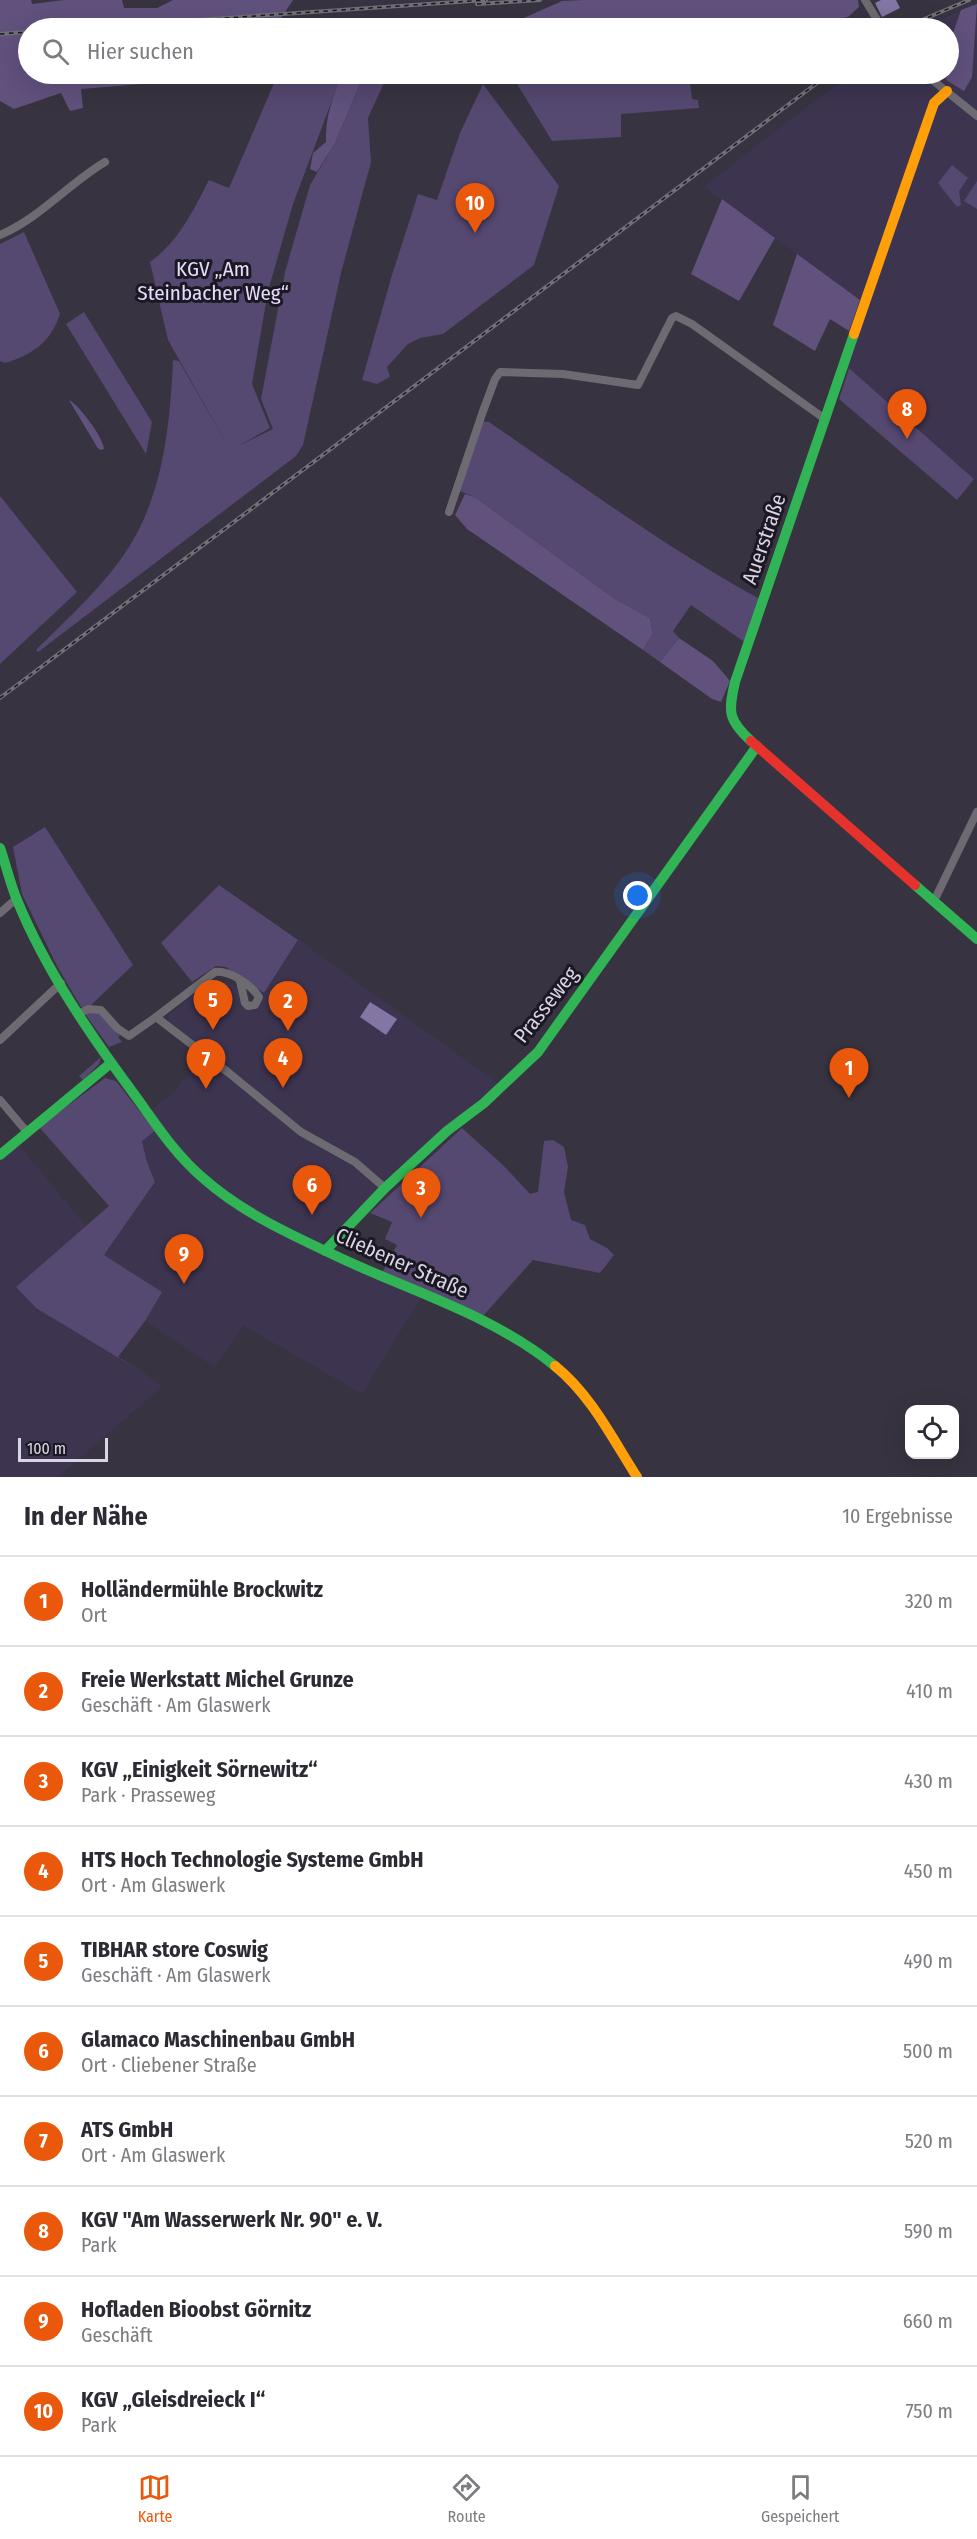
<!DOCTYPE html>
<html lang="de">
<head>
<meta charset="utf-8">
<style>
	:root { --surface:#fff; --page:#f2f2f3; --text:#2b2b33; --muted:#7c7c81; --line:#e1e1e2; --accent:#ea580c }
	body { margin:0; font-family:"Fira Sans Condensed",sans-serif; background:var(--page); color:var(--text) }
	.controls { position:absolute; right:18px; bottom:18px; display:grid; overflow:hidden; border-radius:12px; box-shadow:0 6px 24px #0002 }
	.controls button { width:54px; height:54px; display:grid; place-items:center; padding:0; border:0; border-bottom:2px solid var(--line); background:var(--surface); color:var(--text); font:30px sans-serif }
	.scale { position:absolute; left:18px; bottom:15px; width:90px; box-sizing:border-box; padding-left:6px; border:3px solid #dad5e5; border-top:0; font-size:16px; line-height:21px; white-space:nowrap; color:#dad5e5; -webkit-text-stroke:4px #1b1823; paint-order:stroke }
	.you { position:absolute; left:638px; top:896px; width:21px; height:21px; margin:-15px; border:4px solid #fff; border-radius:50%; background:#1a73e8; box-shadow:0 0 0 9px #1a73e833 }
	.badge { display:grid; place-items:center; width:39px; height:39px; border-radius:50%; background:var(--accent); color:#fff; font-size:20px; font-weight:700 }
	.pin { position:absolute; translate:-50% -50px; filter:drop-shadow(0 2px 3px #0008) }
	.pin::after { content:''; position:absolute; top:32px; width:21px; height:18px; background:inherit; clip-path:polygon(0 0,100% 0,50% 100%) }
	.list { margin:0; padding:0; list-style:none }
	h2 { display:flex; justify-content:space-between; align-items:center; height:78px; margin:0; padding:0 24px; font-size:26px }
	h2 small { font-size:20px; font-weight:400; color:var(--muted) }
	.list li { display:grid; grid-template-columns:39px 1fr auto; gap:18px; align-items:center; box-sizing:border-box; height:90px; padding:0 24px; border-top:2px solid var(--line) }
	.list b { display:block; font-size:22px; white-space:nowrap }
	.list p { margin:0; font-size:20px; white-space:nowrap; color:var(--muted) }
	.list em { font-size:20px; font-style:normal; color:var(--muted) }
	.icon { flex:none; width:33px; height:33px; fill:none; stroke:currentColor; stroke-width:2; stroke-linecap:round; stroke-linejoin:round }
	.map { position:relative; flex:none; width:977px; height:1477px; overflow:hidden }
	.search { position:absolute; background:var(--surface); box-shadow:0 6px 24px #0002; left:18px; right:18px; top:18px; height:66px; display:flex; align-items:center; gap:15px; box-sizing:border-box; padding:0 21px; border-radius:33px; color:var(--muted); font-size:22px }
	.sheet { height:978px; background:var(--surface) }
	nav { display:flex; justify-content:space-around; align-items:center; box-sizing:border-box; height:84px; border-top:2px solid var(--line); background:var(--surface); font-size:16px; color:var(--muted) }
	nav a { display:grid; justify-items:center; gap:3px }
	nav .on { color:var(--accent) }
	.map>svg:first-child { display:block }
	.built { fill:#3d3450 }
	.green { fill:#554871 }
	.forest { fill:#60517d }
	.water { fill:#8375a4 }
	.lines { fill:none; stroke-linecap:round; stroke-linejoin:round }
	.street { stroke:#6d6b71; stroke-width:8 }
	.fast { stroke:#30b455; stroke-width:10 }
	.slow { stroke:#ff9f0a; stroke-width:10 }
	.jam { stroke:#e5322d; stroke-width:10 }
	.rail-casing { stroke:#727077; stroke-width:4 }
	.rail { stroke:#1b1823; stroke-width:1.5; stroke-dasharray:4.5; stroke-linecap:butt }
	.labels { text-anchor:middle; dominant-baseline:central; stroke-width:6; stroke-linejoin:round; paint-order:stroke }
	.park-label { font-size:21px; fill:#e5dcfb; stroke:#1b1823 }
	.street-label { font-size:21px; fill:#dad5e5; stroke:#1b1823 }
</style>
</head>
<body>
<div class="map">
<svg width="977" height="1477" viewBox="0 0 977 1477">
	<rect width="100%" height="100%" fill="#373340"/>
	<g class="built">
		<path d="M 977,4 L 977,481 L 847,366 L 867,305 L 704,187 L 802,110 L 853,74 L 948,74 L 948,28 L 919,28 Z"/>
		<path d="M 299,940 L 499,1084 L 315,1249 L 421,1298 L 362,1394 L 244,1326 L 214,1367 L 145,1321 L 161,1292 L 104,1255 L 156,1182 L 147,1162 L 142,1141 L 163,1126 L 151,1110 L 175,1091 L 200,1059 L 190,1039 L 171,1025 L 167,1016 L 212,981 L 219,979 L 237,987 L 241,1006 L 253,1011 L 259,1007 L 264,993 Z"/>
		<path d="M 19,1145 L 86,1226 L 16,1287 L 36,1308 L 163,1386 L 58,1477 L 0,1477 L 0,1161 Z"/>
	</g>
	<g class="green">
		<path d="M 355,20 L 360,28 L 299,28 L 300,28 Z"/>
		<path d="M 278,74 L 342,74 L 293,204 L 268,291 L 252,384 L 270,428 L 238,446 L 273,429 L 261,399 L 285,272 L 310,185 L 335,143 L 364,74 L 388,74 L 368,118 L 371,162 L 341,273 L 303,445 L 296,456 L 38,652 L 36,650 C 69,617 104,586 129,547 C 164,491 170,423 173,360 L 179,361 L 230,450 L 168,340 L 150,262 C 179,241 193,211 209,180 L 229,188 Z"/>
		<path d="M 511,74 L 689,74 L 692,99 L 698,100 L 699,108 L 621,114 L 621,137 L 552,141 Z"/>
		<path d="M 483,84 L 559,186 L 534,265 L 443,334 L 420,338 L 408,344 L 387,367 L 390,377 L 377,384 L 362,380 L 392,275 L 418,194 L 437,200 L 460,133 Z"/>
		<path d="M 952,165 L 968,178 L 959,191 L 961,205 L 957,207 L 938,183 Z"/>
		<path d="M 977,181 L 977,209 L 964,201 Z"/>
		<path d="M 24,232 L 60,314 C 51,342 32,355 5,363 L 0,361 L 0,244 Z"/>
		<path d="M 84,312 L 152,422 L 146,454 L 66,324 Z"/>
		<path d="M 849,368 L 974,479 L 957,500 L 839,399 Z"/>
		<path d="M 478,421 L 489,422 C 577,482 666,548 760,599 L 746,643 L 691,605 L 673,631 L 679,638 L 660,662 L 643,650 L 653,633 L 650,618 L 615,599 L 475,497 L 457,490 Z"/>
		<path d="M 0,496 L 77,592 L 0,664 Z"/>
		<path d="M 45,827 L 133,965 L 89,1007 L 81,1007 L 57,966 L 22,894 L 13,847 Z"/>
		<path d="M 219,885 L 298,940 L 264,993 L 226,967 L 216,966 L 192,982 L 161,943 Z"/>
		<path d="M 89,1012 L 103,1014 L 120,1036 L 118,1037 L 122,1042 L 109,1047 L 85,1014 Z"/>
		<path d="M 101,1057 L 99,1064 L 83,1080 L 79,1076 Z"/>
		<path d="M 105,1078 L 116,1081 L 155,1131 L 142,1141 L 147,1162 L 155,1182 L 104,1255 L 162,1292 L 145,1321 L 118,1357 L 163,1385 L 36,1308 L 16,1287 L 109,1206 L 39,1127 Z"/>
		<path d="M 462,1128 L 504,1166 L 530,1194 L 538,1192 L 544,1141 L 553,1140 L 564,1147 L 568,1167 L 564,1192 L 571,1220 L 585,1225 L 590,1239 L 607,1248 L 614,1255 L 600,1273 L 533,1260 L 483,1316 L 382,1273 L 397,1245 L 385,1239 L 392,1222 L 370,1213 Z"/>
	</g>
	<g class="forest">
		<path d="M 0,0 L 31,0 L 32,4 L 64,0 L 122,0 L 124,8 L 157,8 L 173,0 L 293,0 L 278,23 L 278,28 L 28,28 L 28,74 L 254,74 L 251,79 L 227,77 L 81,89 L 83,108 L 70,111 L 61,93 L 14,109 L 0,101 Z"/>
		<path d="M 584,0 L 858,0 L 859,7 L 848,17 L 800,27 L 772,22 L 762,27 L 728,28 L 501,28 L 562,1 Z"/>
		<path d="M 977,4 L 972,77 L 964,91 L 946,80 L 952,56 L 951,39 L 961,10 Z"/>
		<path d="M 342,74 L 364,74 L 335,143 L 317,172 L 310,169 L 313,153 L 326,142 C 325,116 333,97 342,74 Z"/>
		<path d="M 722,199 L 775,238 L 739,301 L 691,274 Z"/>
		<path d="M 797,254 L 860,300 L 849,331 L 830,319 L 815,351 L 773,325 Z"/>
		<path d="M 69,400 C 79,405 103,437 104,449 L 100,450 L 97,447 Z"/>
		<path d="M 465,494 L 475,497 L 615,599 L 650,618 L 653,633 L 643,650 L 467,529 L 455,515 Z"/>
		<path d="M 679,638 L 713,661 L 730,681 L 721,702 L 712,699 L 660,662 Z"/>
	</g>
	<g class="water">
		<path d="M 881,0 L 896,0 L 900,8 L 882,17 L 875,3 Z"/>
		<path d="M 370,1002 L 397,1019 L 386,1035 L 360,1017 Z"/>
	</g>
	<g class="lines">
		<g class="street">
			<path d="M 865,0 L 882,28"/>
			<path d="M 925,74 L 977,116"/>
			<path d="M 0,235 C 40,218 68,184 105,162"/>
			<path d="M 449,512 L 482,414 L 495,379 L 500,372 L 563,374 L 638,385 L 672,318 L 676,316 L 692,324 L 825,419"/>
			<path d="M 934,901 L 977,812"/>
			<path d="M 0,913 L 16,899"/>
			<path d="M 240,981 L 245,1003 L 248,1006 L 255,1005 L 259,997 C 251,985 230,970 215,972 L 156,1017 L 229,1073 L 301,1132 L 355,1162 L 385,1188"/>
			<path d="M 80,1013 L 88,1009 L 101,1010 L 117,1028 L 129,1036 L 156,1017"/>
			<path d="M 0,1040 L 61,983"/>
			<path d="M 0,1100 L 27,1132"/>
		</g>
		<g class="fast">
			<path d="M 751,741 C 728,720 728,712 735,682 L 854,334"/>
			<path d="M 0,848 C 6,865 10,883 17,900 C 46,971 91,1036 137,1098 C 157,1126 176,1155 203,1178 C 240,1211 287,1233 332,1254 C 406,1290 490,1313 555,1366"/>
			<path d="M 915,885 L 977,939"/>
			<path d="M 0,1155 L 111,1063"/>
			<path d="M 325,1251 L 385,1188 L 447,1131 L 484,1103 L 538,1052 L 757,746"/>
		</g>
		<g class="slow">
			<path d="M 854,334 L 934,103 L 947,91"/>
			<path d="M 555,1366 C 591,1395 612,1438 637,1477"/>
		</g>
		<path class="jam" d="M 751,741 L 915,885"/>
		<defs>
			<g id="rail">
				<path d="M 477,4 L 540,0"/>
				<path d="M 81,28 L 486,0"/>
				<path d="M 903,28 L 969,0"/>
				<path d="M 0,34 L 28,32"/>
				<path d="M 0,698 L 829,74"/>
			</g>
		</defs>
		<use href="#rail" class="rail-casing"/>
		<use href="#rail" class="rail"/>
	</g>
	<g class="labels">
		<g class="park-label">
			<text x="213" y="269">KGV „Am<tspan x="213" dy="24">Steinbacher Weg“</tspan></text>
		</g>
		<g class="street-label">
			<text transform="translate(764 539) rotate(-71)">Auerstraße</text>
			<text transform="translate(546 1005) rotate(-52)">Prasseweg</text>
			<text transform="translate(402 1263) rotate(24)">Cliebener Straße</text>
		</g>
	</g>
</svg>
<div class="controls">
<button><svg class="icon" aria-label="locate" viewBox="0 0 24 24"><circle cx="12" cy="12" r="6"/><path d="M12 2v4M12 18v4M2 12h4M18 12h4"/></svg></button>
</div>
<div class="scale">100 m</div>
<div class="you"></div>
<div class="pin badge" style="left:849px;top:1098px">1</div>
<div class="pin badge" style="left:288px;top:1031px">2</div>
<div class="pin badge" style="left:421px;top:1218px">3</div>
<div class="pin badge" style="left:283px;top:1088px">4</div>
<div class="pin badge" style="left:213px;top:1030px">5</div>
<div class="pin badge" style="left:312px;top:1215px">6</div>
<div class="pin badge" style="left:206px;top:1089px">7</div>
<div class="pin badge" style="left:907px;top:439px">8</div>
<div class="pin badge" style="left:184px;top:1284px">9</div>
<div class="pin badge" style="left:475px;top:233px">10</div>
<div class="search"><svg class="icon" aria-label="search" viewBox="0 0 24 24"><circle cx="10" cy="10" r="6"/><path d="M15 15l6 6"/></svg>Hier suchen</div>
</div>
<section class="sheet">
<h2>In der Nähe<small>10 Ergebnisse</small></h2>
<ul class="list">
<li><span class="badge">1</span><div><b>Holländermühle Brockwitz</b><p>Ort</p></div><em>320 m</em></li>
<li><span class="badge">2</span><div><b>Freie Werkstatt Michel Grunze</b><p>Geschäft · Am Glaswerk</p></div><em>410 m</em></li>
<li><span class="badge">3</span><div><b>KGV „Einigkeit Sörnewitz“</b><p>Park · Prasseweg</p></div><em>430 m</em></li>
<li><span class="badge">4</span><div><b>HTS Hoch Technologie Systeme GmbH</b><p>Ort · Am Glaswerk</p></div><em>450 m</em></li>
<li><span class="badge">5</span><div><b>TIBHAR store Coswig</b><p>Geschäft · Am Glaswerk</p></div><em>490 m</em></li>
<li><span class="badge">6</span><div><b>Glamaco Maschinenbau GmbH</b><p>Ort · Cliebener Straße</p></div><em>500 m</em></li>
<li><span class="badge">7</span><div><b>ATS GmbH</b><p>Ort · Am Glaswerk</p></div><em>520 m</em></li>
<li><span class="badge">8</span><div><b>KGV &quot;Am Wasserwerk Nr. 90&quot; e. V.</b><p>Park</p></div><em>590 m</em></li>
<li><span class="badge">9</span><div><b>Hofladen Bioobst Görnitz</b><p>Geschäft</p></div><em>660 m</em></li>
<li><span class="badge">10</span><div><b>KGV „Gleisdreieck I“</b><p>Park</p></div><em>750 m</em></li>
</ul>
</section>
<nav>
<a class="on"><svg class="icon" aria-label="map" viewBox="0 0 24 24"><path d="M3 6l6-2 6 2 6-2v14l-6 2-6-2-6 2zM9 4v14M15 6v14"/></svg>Karte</a>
<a><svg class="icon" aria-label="directions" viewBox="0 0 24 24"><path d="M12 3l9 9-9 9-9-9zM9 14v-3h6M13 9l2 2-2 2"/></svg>Route</a>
<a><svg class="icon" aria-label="saved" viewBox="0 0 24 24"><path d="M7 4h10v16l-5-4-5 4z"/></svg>Gespeichert</a>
</nav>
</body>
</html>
